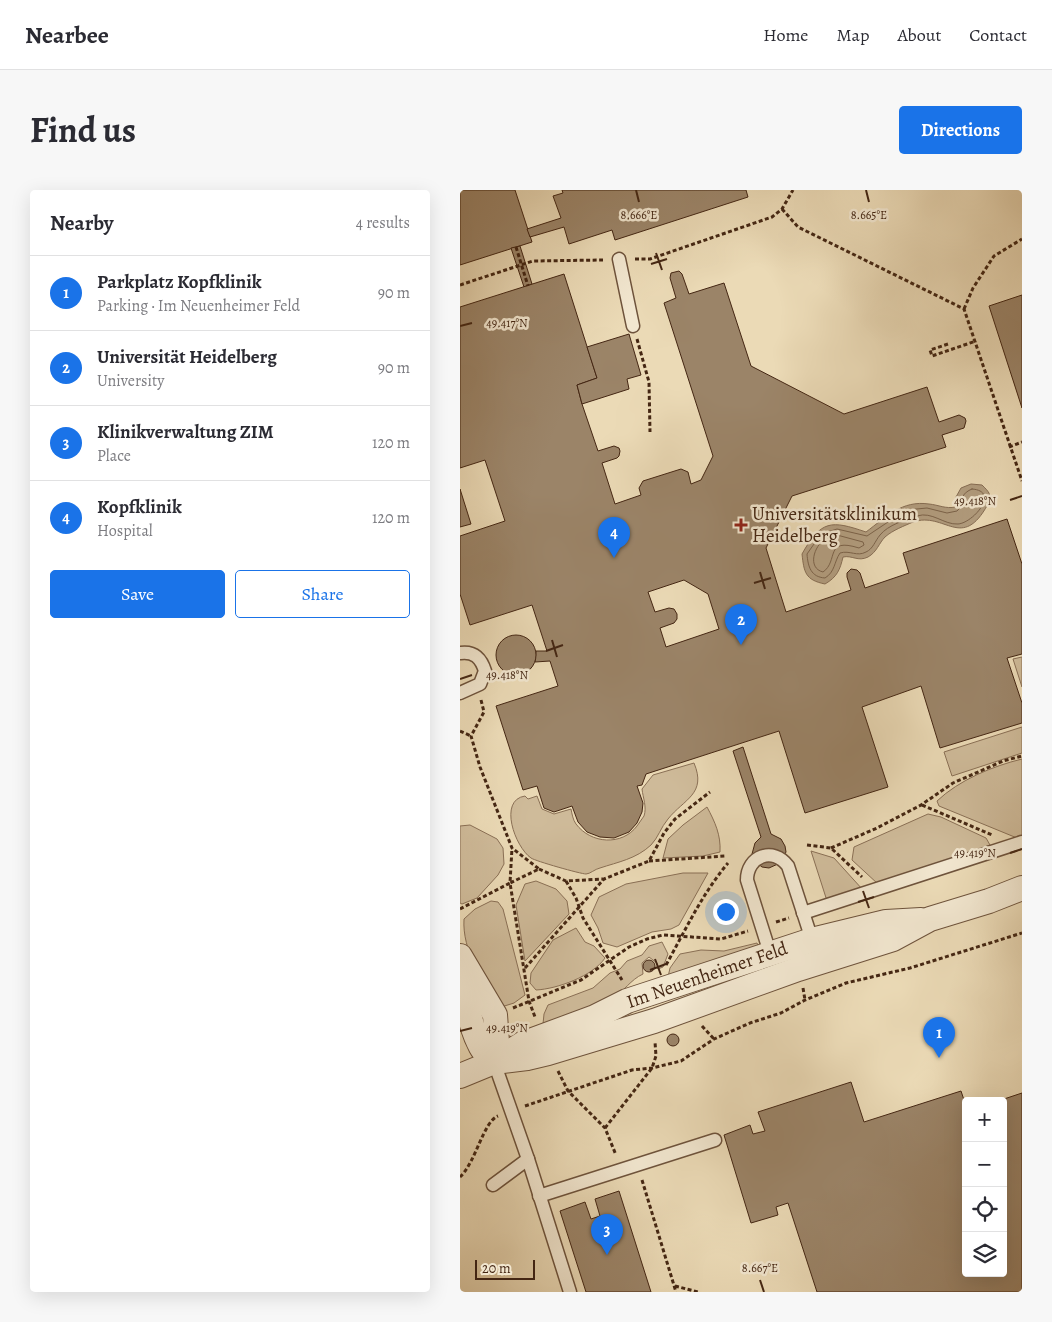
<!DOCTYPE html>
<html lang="en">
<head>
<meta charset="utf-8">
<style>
	:root { --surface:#fff; --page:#f7f7f7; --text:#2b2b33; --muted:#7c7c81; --line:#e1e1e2; --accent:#1a73e8 }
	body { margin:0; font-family:Alegreya,serif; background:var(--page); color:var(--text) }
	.controls { position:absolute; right:15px; bottom:15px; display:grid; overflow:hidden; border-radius:5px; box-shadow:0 5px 20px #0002 }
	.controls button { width:45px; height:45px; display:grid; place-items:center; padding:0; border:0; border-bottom:1px solid var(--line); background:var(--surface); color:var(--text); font:25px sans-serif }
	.scale { position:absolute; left:15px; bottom:12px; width:60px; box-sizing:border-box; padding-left:5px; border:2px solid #442613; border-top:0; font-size:14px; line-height:18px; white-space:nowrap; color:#442613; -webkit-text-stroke:4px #f2e7d0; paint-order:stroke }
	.you { position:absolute; left:265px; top:721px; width:18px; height:18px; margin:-12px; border:4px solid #fff; border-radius:50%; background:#1a73e8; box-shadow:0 0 0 8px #1a73e833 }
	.badge { display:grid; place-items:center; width:32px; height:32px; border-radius:50%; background:var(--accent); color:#fff; font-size:16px; font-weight:700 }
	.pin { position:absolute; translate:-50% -41px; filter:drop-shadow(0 1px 2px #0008) }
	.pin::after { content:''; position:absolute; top:26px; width:18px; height:15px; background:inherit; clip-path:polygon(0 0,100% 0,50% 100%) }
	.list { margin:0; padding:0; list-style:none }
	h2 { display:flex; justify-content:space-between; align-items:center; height:65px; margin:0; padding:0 20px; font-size:21px }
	h2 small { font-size:16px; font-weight:400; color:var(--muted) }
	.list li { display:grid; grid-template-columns:32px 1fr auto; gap:15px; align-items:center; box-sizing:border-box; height:75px; padding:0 20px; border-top:1px solid var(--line) }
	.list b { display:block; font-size:19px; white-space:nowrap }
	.list p { margin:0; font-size:16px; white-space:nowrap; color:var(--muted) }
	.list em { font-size:16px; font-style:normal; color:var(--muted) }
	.actions { display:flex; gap:10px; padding:15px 20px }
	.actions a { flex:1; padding:11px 0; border:1px solid var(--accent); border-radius:5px; text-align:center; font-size:18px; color:var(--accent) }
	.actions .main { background:var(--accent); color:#fff }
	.icon { flex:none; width:28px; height:28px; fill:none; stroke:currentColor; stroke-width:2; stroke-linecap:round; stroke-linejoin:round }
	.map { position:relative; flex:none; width:562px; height:1102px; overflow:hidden; border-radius:5px }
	header { display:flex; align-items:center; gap:30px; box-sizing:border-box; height:70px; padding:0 25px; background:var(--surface); border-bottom:1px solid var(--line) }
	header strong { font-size:24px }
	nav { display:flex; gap:28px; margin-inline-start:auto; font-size:18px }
	.intro { display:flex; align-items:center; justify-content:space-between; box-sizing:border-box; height:120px; padding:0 30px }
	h1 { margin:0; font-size:35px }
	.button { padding:12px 22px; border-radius:5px; background:var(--accent); color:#fff; font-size:18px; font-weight:700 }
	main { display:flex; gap:30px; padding:0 30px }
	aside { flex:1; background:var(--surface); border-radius:5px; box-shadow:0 5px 20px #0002 }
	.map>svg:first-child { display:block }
	.green { fill:#cfbb9a; stroke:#8a7056 }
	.water { fill:#b29d7f; stroke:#866d54 }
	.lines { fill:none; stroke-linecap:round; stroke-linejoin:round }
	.shore { stroke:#7b6249; stroke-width:1 }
	.building { fill:#9b8468; stroke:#442613; fill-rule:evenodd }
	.lane-casing { stroke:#6e533c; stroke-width:15 }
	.street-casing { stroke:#6e533c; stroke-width:26 }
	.path { stroke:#442613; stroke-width:3; stroke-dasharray:4 2.5; stroke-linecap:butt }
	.lane { stroke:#f2e7d0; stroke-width:12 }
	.street { stroke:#f2e7d0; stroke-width:24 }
	.ticks { fill:none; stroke:#442613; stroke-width:2 }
	.poi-dot { fill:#8f2418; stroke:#f2e7d0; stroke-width:2 }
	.labels { text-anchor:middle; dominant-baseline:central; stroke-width:5; stroke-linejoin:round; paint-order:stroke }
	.poi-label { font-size:19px; fill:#442613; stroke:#f2e7d0; text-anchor:start }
	.street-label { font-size:19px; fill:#442613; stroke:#f2e7d0 }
	.ticks-label { font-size:12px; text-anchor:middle; fill:#442613; stroke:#f2e7d0; stroke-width:5; stroke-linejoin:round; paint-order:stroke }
</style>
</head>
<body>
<header>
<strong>Nearbee</strong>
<nav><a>Home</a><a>Map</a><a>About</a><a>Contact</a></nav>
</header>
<div class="intro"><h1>Find us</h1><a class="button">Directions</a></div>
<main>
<aside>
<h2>Nearby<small>4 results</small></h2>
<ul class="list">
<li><span class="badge">1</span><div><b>Parkplatz Kopfklinik</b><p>Parking · Im Neuenheimer Feld</p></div><em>90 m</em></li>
<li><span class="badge">2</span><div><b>Universität Heidelberg</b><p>University</p></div><em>90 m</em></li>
<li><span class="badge">3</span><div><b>Klinikverwaltung ZIM</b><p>Place</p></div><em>120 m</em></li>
<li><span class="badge">4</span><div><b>Kopfklinik</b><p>Hospital</p></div><em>120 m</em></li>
</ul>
<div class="actions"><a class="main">Save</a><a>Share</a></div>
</aside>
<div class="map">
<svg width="562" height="1102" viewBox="0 0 562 1102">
	<rect width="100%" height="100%" fill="#ebdab6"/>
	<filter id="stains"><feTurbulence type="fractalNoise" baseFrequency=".004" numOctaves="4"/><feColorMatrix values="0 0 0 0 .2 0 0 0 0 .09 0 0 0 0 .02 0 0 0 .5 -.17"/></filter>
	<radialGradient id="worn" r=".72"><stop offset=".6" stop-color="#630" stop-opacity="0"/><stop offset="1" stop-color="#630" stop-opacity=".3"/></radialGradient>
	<g class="green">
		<path d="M 562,467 L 562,497 L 553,469 Z"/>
		<path d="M 562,537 L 562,563 L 492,586 L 484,562 Z"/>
		<path d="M 562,569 L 562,646 L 557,648 L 479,616 L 477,611 C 499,590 533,576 562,569 Z"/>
		<path d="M 234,573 C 247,604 224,609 208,629 C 201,637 198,648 191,655 C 176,669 158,672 140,678 C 135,679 130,684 126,684 C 121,684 75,671 71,668 C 55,657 38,610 65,606 L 68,609 L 77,606 L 82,619 L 94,624 L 111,619 C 112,624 113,630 116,634 C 131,654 162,656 177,636 C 179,633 182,629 184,626 C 187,617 183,608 182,599 L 193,585 Z"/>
		<path d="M 247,617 C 255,632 261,645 260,662 L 243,666 L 203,668 L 208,649 L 223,635 Z"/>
		<path d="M 468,624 L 481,627 L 526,648 L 530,655 L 452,684 L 418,694 L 392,670 L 394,657 Z"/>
		<path d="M 10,635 L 37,649 L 43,658 L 44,674 L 38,685 L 17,708 L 2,714 L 0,713 L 0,636 Z"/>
		<path d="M 351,661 L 374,668 L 403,700 L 368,714 Z"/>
		<path d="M 223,683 L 248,683 L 219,735 L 211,739 L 192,742 L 157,757 L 143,753 L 138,738 L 131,725 L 139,707 L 166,694 Z"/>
		<path d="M 76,691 L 96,699 L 107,711 L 109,724 L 65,771 L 56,715 L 65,694 Z"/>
		<path d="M 31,711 L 38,712 L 43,719 L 65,805 L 54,813 L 38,818 C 23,791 2,761 4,729 L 15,719 Z"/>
		<path d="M 116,738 L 125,752 L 134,756 L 145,768 C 133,786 97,799 76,800 L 70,793 L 71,783 L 93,750 Z"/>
		<path d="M 202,752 L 208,764 L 203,777 L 198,779 L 197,773 L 189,767 L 182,773 L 183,784 C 170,790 165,801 152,808 C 131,819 105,826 83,834 L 84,824 L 88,815 L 133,798 L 150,783 L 160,779 L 167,771 L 182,765 L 189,756 Z"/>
		<path d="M 297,753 L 299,757 L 208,787 L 210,778 L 220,764 L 241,760 L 264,761 Z"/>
	</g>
	<path class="water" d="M 511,294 L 522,295 C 528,301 533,305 528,314 C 502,362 485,321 453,332 C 444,336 433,340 425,347 C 419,353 417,362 408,367 C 398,372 392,365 383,367 C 380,380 377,387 365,394 C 345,390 344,382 342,364 C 361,330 371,330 406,342 C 426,327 442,310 469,314 C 479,315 485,319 496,317 L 496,307 L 501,298 Z"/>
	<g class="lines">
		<g class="shore">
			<path d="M 512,299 C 541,301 513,333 498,334 C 484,335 472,321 457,326 C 445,330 428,335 420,345 C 415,351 413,359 406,362 C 397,367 390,360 380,363 C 374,372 375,382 365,388 C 351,387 348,377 347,364 L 361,344 L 377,339 L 407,346 L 446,320 L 467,318 L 487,323 L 497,321 L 500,318 C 502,308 502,303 512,299 Z"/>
			<path d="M 377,345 L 403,352 L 404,355 L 399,358 C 364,347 379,371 363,382 C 347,378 354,356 365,349 C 368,347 374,346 377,345 Z"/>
		</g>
	</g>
	<g class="building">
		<path d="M 0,0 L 55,0 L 72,52 L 0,75 Z"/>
		<path d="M 102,0 L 286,0 L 288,7 L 155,50 L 152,40 L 109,54 L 104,37 L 70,47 L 67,39 L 101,28 L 93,6 L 103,3 Z"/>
		<path d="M 60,56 L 72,94 L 64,97 L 51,58 Z"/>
		<path d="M 219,81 L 222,84 L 229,104 L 264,93 L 291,176 L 384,224 L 467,197 L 479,232 L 499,225 L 505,228 L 506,231 L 504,238 L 482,245 L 486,257 L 332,306 L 306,358 L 326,422 L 391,400 L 387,387 L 387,383 L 391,379 L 397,380 L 400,383 L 405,398 L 449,383 L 443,363 L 547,329 L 562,374 L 562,464 L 547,468 L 562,513 L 562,533 L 480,558 L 461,496 L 402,517 L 428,597 L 345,623 L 319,541 L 186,584 L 182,595 L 177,596 L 183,613 L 182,622 L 177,633 L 169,642 L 154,648 L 140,647 L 127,642 L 118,632 L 112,616 L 94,622 L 84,618 L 77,596 L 63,600 L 36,516 L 98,496 L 90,471 L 75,472 L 76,461 L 87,461 L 72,415 L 10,435 L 0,404 L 0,346 L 45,331 L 25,270 L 0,278 L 0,117 L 104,84 L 137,188 L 117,195 L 122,214 L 138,261 L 154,256 L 159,258 L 160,261 L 159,266 L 157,268 L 142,273 L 155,314 L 181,305 L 179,298 L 183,291 L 221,279 L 228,282 L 231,294 L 241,290 L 253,266 L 204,113 L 216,108 L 210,88 L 211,83 ZM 224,390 L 248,404 L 259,439 L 206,457 L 200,438 L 214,433 L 217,429 L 217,424 L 214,419 L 209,418 L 195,422 L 188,402 Z"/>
		<path d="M 562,105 L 562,218 L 529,116 Z"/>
		<path d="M 169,144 L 181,185 L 167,189 L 169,199 L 122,214 L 117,195 L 137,188 L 127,157 Z"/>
		<path d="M 0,299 L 11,334 L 0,337 Z"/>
		<circle cx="56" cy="465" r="20"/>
		<path d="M 283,557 L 311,644 L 321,649 L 325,656 L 326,662 L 320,673 L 309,678 L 302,677 L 297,673 L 292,664 L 295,653 L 301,647 L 273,561 Z"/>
		<circle cx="189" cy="776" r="6"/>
		<circle cx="213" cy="850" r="6"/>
		<path d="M 391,892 L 404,932 L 501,901 L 506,916 L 506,1083 L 543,1083 L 543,911 L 538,911 L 562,903 L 562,1102 L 357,1102 L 328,1013 L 316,1017 L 318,1025 L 291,1033 L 264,945 L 290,935 L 293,944 L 305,941 L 298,922 Z"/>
		<path d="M 159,1001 L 191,1102 L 126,1102 L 100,1021 L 125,1012 L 131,1029 L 140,1026 L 135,1009 Z"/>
	</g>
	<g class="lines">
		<defs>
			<g id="lane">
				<path d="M 159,69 L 173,136"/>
				<path d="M 0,463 C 14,461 21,468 25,481 L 20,494 L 0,503"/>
				<path d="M 343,723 L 562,652"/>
				<path d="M 310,763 L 287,690 C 287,666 313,656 328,676 L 353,753"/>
				<path d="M 34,872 L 68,969 L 110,1102"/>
				<path d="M 33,995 L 68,969"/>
				<path d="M 79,1006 L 255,950"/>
			</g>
			<g id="street">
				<path d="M 0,766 L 35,825 L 37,852 L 34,872"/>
				<path d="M 1,777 C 5,803 8,833 21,857 C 24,863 30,867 34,872"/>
				<path d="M 34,872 L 67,868 L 88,863 L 194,831 L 338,779 L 433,749 L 470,729 L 529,711 L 562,698"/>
				<path d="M 0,886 L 34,872 L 62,854 L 135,827 L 167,811 L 352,750 L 426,732 L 461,730"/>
			</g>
		</defs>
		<use href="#lane" class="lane-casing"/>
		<use href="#street" class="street-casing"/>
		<g class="path">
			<path d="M 322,19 L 338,37 L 504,119 L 562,291"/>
			<path d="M 56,57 L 68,96"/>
			<path d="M 175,69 L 190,69 L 312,27 L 322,19 L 333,0"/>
			<path d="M 0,95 L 73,71 L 143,70"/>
			<path d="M 504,119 L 513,98 L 534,66 L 562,49"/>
			<path d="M 177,149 L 189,192 L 190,242"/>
			<path d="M 488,154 L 470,160 L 472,166 L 516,151"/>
			<path d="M 549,257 L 562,252"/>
			<path d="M 21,510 L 24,522 L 11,546 L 20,577 L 52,658 L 79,679 L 50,693 L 52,658"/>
			<path d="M 0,541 L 11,546"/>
			<path d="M 462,615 L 532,645"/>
			<path d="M 347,655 L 371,658 L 402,687"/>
			<path d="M 371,658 L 417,638 L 461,615 L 493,593 L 543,571 L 562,566"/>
			<path d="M 189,671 L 266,666"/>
			<path d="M 79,679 L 106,691 L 143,689"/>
			<path d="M 106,691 L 116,708 L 123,728 L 162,790"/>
			<path d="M 0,719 L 50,693 L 69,811 L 75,827"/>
			<path d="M 316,732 L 329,728"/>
			<path d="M 206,775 C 226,739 242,704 268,673"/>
			<path d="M 65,778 L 144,689 L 189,671 L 204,643 L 215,629 L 250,602"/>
			<path d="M 343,798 L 345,810"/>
			<path d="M 53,818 L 121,790 L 169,757 L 187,749 L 203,745 L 261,749 L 288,741"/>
			<path d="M 242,836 L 254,849"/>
			<path d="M 98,881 L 108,901 L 145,938 L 156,965"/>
			<path d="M 65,916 L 172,880 L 192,878 L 221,871 L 254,849 L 290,833 L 321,823 L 345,810 L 386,793 L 450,778 L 562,743"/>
			<path d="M 145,938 L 192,878 L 196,866 L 195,852"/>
			<path d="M 0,987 C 16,972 23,932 38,926"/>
			<path d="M 182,990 L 216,1102"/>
			<path d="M 215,1096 L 238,1102"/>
		</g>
		<use href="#lane" class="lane"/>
		<use href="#street" class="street"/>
	</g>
	<path class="ticks" d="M 176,0 L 179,12M 406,0 L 409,12M 196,63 L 202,80M 191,74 L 207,69M 0,136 L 12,133M 550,310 L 562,306M 300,382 L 305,399M 294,393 L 311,388M 92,450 L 97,467M 86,461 L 103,455M 0,489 L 12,485M 550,663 L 562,659M 403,701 L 409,718M 398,712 L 414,707M 195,769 L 201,785M 190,780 L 206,774M 0,841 L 12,838M 300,1090 L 304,1102"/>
	<path class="poi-dot" d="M278.5 327.5h5v5h5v5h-5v5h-5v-5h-5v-5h5z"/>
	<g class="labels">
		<g class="poi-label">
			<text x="292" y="324">Universitätsklinikum<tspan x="292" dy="22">Heidelberg</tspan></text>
		</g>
		<g class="street-label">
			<text transform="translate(247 785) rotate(-19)">Im Neuenheimer Feld</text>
		</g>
	</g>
	<g class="ticks-label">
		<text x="179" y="29">8.666°E</text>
		<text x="409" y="29">8.665°E</text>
		<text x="47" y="137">49.417°N</text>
		<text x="515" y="315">49.418°N</text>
		<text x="47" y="489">49.418°N</text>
		<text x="515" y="667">49.419°N</text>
		<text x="47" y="842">49.419°N</text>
		<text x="300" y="1082">8.667°E</text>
	</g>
	<rect width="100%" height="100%" filter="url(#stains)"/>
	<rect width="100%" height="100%" fill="url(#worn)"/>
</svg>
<div class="controls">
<button>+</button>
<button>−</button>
<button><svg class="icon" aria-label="locate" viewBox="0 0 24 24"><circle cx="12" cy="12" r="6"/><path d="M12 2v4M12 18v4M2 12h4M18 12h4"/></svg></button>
<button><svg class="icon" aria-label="layers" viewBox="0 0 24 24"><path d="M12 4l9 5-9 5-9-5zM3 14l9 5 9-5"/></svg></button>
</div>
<div class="scale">20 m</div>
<div class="you"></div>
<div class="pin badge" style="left:479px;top:868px">1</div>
<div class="pin badge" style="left:281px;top:455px">2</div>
<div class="pin badge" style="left:147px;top:1065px">3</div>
<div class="pin badge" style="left:154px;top:368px">4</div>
</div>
</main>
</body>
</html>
